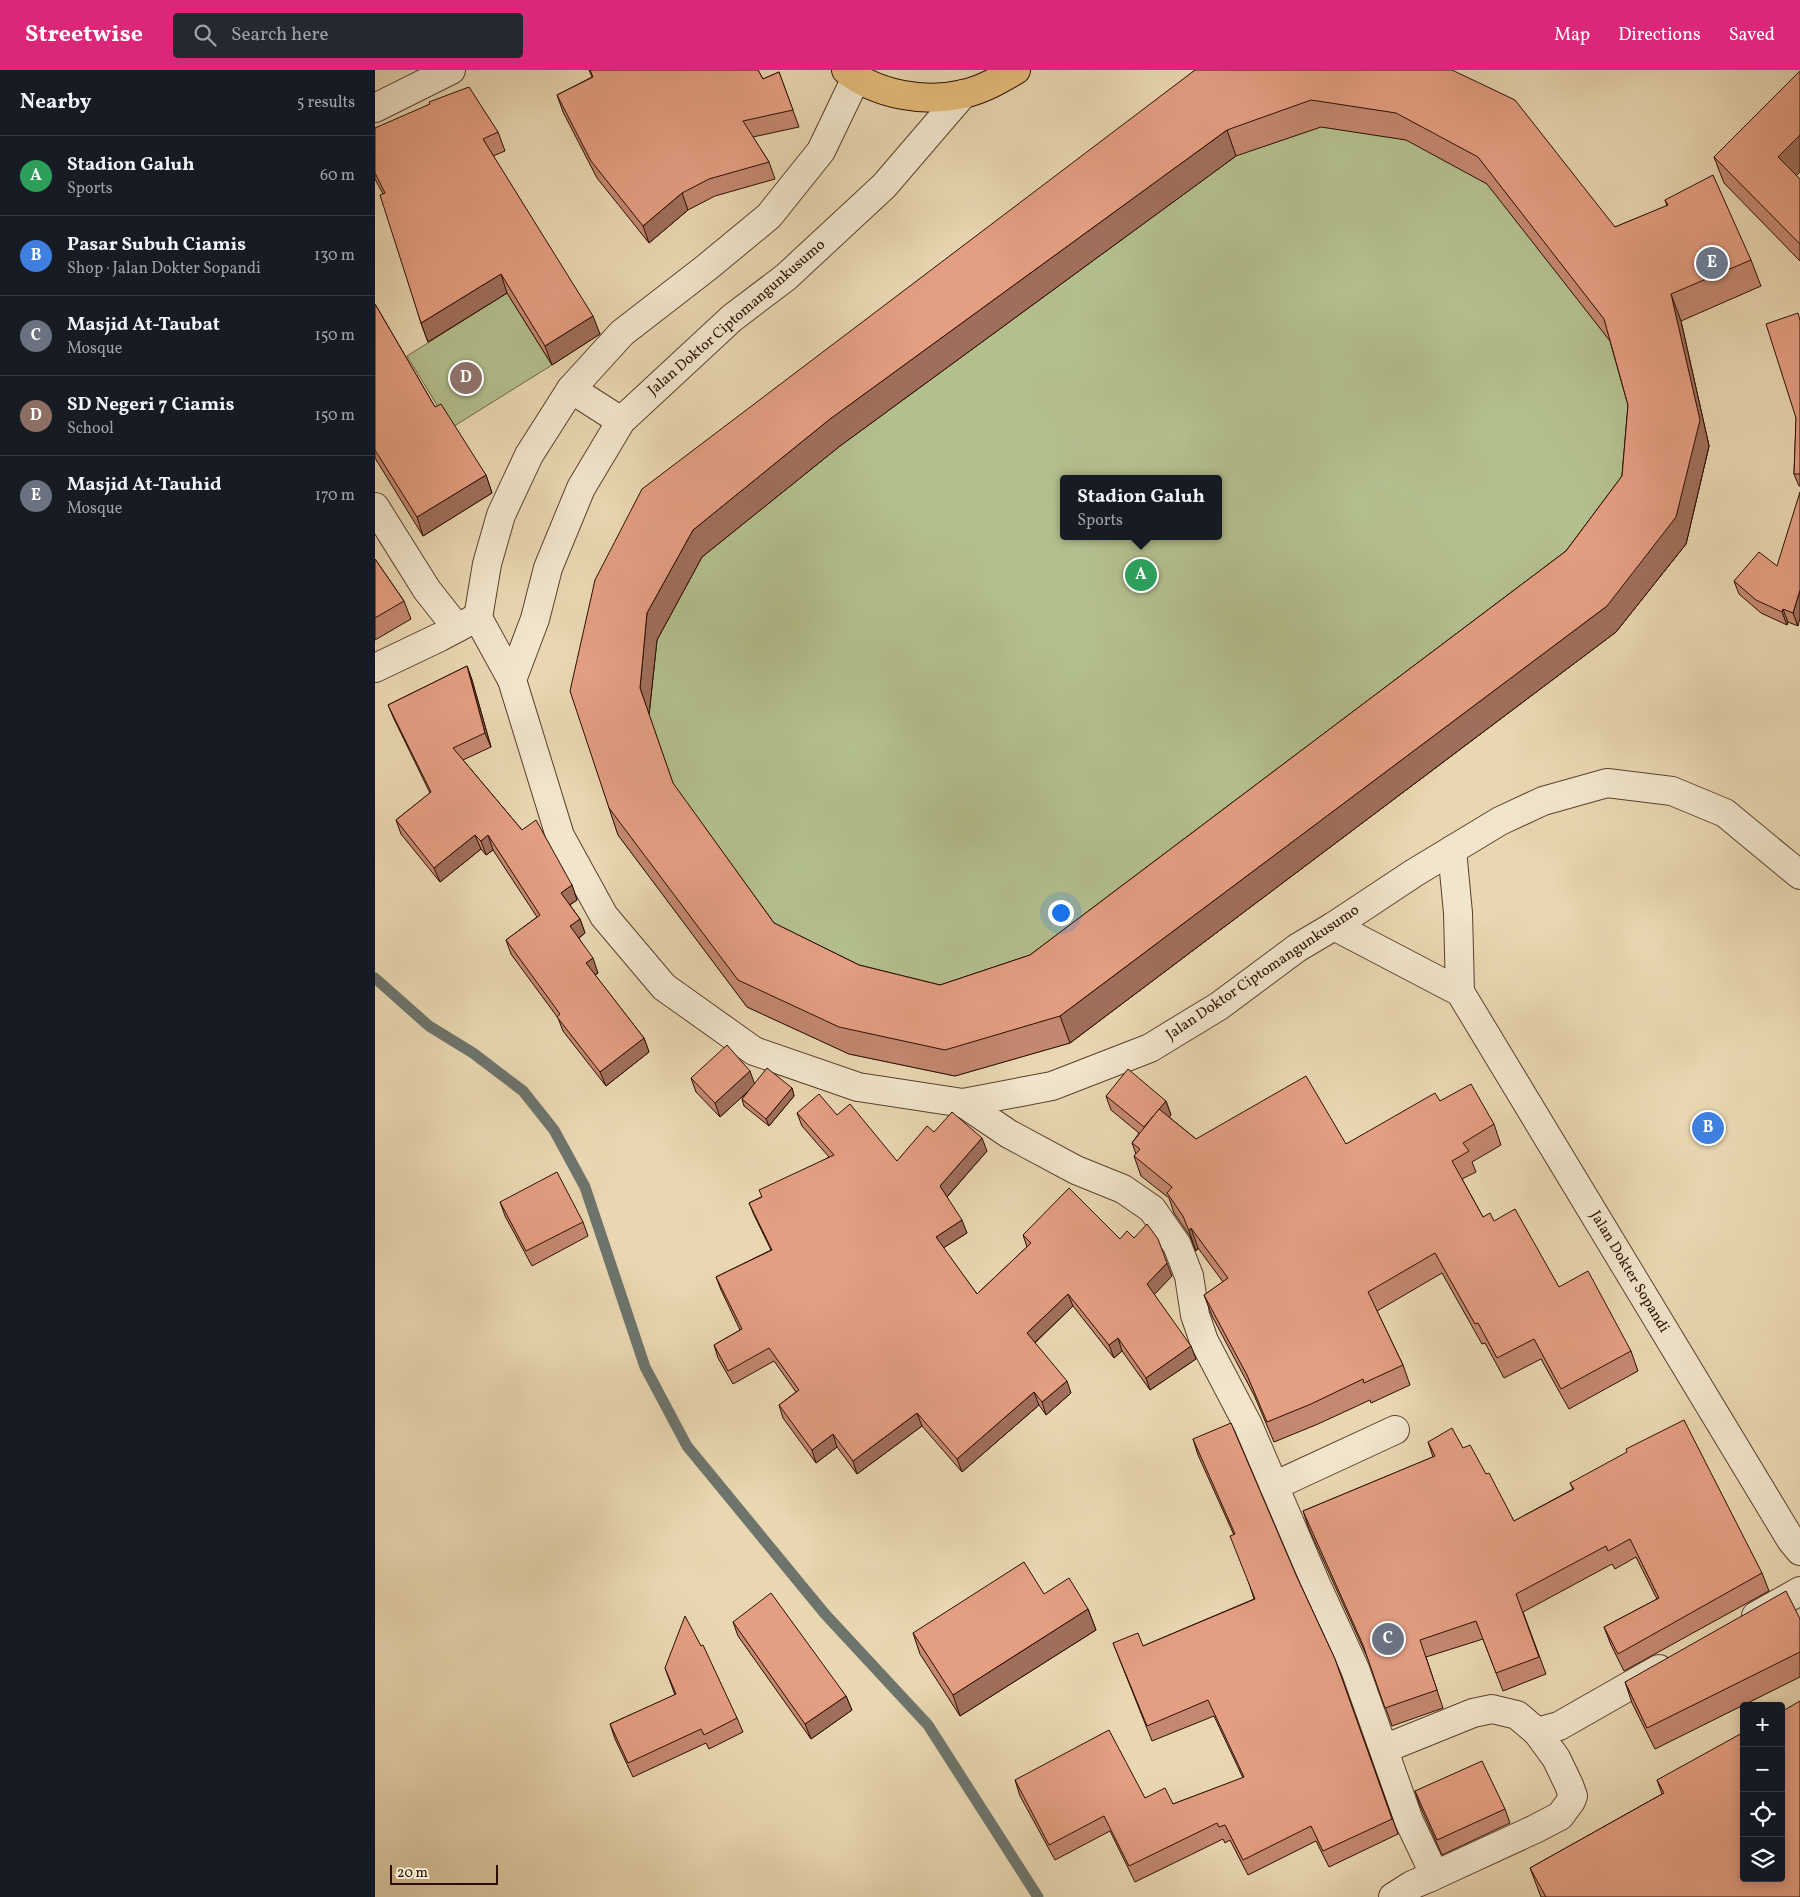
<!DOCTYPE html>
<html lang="en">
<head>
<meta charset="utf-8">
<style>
	:root { --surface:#171b24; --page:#242831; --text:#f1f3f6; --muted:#9ea1a6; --line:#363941; --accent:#db2777 }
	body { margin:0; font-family:Vollkorn,serif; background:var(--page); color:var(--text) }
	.controls { position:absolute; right:15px; bottom:15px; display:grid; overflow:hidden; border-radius:5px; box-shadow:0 2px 12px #0003 }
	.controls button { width:45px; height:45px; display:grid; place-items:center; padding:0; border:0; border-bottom:1px solid var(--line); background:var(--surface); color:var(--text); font:25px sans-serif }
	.scale { position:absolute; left:15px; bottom:12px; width:108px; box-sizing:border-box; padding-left:5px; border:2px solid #2c0e03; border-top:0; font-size:14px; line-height:18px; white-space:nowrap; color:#2c0e03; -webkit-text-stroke:4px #f1e5cc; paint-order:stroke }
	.you { position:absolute; left:685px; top:842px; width:18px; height:18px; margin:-12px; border:4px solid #fff; border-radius:50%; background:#1a73e8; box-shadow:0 0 0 8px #1a73e833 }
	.badge { display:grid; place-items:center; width:32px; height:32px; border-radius:50%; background:var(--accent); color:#fff; font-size:16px; font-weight:700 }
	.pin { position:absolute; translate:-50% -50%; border:2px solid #fff; box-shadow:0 1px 5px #0006 }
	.popup { position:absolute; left:685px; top:405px; width:162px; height:65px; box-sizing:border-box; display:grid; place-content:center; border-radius:5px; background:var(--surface); filter:drop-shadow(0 1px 4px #0005); font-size:16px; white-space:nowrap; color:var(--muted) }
	.popup b { font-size:19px; color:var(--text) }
	.popup::after { content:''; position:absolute; left:50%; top:100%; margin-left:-10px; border:10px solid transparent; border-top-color:var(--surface) }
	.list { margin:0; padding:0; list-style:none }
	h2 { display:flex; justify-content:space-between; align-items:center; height:65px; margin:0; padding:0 20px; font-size:21px }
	h2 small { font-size:16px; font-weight:400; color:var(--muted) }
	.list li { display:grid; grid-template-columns:32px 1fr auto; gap:15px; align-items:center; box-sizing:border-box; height:80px; padding:0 20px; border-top:1px solid var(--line) }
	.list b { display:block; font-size:19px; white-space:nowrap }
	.list p { margin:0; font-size:16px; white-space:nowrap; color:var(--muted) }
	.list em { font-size:16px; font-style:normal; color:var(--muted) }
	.icon { flex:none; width:28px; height:28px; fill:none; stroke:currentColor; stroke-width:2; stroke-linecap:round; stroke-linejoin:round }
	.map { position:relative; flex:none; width:1425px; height:1827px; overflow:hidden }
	header { display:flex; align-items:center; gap:30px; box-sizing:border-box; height:70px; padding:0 25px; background:var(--accent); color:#fff }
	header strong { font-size:24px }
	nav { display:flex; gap:28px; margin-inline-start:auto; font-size:18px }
	.search { width:350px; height:45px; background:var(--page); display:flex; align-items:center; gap:12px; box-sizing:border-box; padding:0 18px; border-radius:5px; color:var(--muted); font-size:19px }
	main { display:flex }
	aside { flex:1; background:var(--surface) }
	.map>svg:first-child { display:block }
	.green { fill:#b4bf8e; stroke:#706648; fill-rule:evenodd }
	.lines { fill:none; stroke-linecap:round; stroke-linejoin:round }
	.stream { stroke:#6d746c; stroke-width:11 }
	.minor-casing { stroke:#5b402e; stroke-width:30 }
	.major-casing { stroke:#2c0e03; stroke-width:30 }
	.minor { stroke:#f1e5cc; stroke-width:28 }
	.major { stroke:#e4bc78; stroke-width:28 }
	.wall { fill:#c48870; stroke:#2c0e03; fill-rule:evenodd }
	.shaded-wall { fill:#a06f5b; stroke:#2c0e03 }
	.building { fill:#e49e82; stroke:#2c0e03; fill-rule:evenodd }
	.labels { text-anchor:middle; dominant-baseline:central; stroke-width:4; stroke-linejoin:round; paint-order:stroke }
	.street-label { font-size:15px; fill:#2c0e03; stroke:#f1e5cc }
</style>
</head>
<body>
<header>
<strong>Streetwise</strong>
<div class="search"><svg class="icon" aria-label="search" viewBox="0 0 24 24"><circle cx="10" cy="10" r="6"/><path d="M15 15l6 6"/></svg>Search here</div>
<nav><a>Map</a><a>Directions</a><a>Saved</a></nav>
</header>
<main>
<aside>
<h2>Nearby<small>5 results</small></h2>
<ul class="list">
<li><span class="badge" style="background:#2e9e5b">A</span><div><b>Stadion Galuh</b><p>Sports</p></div><em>60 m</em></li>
<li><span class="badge" style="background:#3f7fe0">B</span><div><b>Pasar Subuh Ciamis</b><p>Shop · Jalan Dokter Sopandi</p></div><em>130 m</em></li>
<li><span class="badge" style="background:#6b7280">C</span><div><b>Masjid At-Taubat</b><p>Mosque</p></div><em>150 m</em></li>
<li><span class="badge" style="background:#8d6e63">D</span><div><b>SD Negeri 7 Ciamis</b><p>School</p></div><em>150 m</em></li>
<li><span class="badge" style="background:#6b7280">E</span><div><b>Masjid At-Tauhid</b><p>Mosque</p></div><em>170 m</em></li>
</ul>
</aside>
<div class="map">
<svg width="1425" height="1827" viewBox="0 0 1425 1827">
	<rect width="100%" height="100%" fill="#e9d7b1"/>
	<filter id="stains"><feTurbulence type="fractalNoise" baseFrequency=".004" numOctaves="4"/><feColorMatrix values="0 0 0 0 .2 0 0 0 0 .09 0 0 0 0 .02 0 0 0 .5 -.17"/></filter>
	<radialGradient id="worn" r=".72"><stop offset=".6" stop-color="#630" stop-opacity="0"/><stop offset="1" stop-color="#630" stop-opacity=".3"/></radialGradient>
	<g class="green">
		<path d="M 836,21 L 1149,56 L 1307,258 L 1334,376 L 1311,474 L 1241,562 L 695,973 L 580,1006 L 474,984 L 372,937 L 243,765 L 205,648 L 230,536 ZM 688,409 L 844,409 L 844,466 L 688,466 Z"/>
		<path d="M 132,223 L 177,295 L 76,358 L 32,286 Z"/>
	</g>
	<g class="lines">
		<path class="stream" d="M 0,908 L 54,956 L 98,983 L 148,1021 L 179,1060 L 210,1117 L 270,1297 L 312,1376 L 450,1544 L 553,1655 L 663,1827"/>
		<defs>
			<g id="minor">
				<path d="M 481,8 L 446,81 L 394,146 L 331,198 L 247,263 L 196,319 L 154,385 L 126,445 L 112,494 L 103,548 L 137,610 L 185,766 L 229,846 L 289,917 L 379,981 L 483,1017 L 588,1033 L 677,1016 L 775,978 L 844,936 L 922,878 L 959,856 L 1039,803 L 1125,751 L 1168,731 L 1232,713 L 1297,721 L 1350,743 L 1425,805"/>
				<path d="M 0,38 L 76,0"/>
				<path d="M 196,319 L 246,351"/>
				<path d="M 0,437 L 52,520 L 82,558"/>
				<path d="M 0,598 L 65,567 L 99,549"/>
				<path d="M 137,610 L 160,549 L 173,498 L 206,418 L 246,351 L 357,248 L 411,207 L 509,116 L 588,24"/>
				<path d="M 1077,780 L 1083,843 L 1085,922"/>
				<path d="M 959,856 L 1085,922 L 1416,1470 L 1425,1481"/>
				<path d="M 588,1033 L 634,1064 L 701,1100 L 748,1119 L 777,1139 L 802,1175 L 814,1206 L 820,1245 L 829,1271 L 873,1355 L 941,1514 L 980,1599 L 1034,1751 L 1054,1793 L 1056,1807 L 1037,1815 L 1018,1827"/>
				<path d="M 899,1416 L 1020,1360"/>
				<path d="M 1381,1546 L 1425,1521"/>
				<path d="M 1162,1662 L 1184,1656 L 1284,1599"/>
				<path d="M 1009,1679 L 1098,1643 L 1117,1639 L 1142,1645 L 1162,1662 L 1181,1688 L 1194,1715 L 1198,1726 L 1196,1731 L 1185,1746 L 1160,1759 L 1056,1807"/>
			</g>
			<path id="major" d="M 471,0 C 502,25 550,33 588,24 C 607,20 624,10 641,0"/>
		</defs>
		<use href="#minor" class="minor-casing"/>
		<use href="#major" class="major-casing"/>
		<use href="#minor" class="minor"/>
		<use href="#major" class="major"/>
	</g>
	<g class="wall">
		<path d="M 214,0 L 383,0 L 388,9 L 404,2 L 424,57 L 378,67 L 394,92 L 400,109 L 340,126 L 313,140 L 274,173 L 222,108 L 188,42 L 182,25 L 217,7 Z"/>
		<path d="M 820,0 L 1077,0 L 1240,157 L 1292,136 L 1290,130 L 1376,190 L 1386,216 L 1306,251 L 1334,376 L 1311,474 L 1241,562 L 695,973 L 580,1006 L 474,984 L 372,937 L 243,765 L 234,738 L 220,510 ZM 946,57 L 1031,70 L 1112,114 L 1235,271 L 1253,335 L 1247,406 L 1191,481 L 655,885 L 565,915 L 484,895 L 399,853 L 298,714 L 274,645 L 282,570 L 327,487 L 465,376 L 861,86 Z"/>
		<path d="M 0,58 L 123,62 L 130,81 L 118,86 L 225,264 L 177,295 L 132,223 L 53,272 L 46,253 L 8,124 L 0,109 Z"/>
		<path d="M 1339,87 L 1425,109 L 1425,191 L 1349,113 Z"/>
		<path d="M 0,234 L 60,337 L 111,405 L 117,423 L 48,466 L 0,388 Z"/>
		<path d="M 1425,249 L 1425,416 L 1424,416 L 1419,404 Z"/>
		<path d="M 0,489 L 29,531 L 36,549 L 0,570 Z"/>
		<path d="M 1402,496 L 1423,556 L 1413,552 L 1412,555 L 1386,543 L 1364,524 L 1359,511 Z"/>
		<path d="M 92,596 L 97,610 L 116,677 L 88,690 L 147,760 L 197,815 L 202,830 L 195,835 L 205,849 L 210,863 L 204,868 L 223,903 L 220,905 L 269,968 L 274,982 L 231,1016 L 188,961 L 183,948 L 136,884 L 131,870 L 162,847 L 118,780 L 111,785 L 106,779 L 65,812 L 26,764 L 21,750 L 55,723 L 19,649 L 13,635 Z"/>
		<path d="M 316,1008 L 379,1013 L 417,1018 L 419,1026 L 394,1056 L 369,1036 L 367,1029 L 372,1022 L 345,1047 L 321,1022 Z"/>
		<path d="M 731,1026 L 791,1031 L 796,1045 L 794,1047 L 821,1069 L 971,1074 L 1065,1031 L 1119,1054 L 1126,1075 L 1097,1092 L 1101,1102 L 1087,1109 L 1108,1147 L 1119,1151 L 1184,1217 L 1256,1281 L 1263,1301 L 1194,1339 L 1166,1289 L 1129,1308 L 1110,1273 L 1107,1274 L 1067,1203 L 1002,1241 L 1028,1295 L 1035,1315 L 996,1333 L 995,1330 L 943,1354 L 899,1372 L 879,1325 L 837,1246 L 829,1225 L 848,1212 L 823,1178 L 821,1181 L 815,1166 L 799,1143 L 794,1128 L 766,1106 L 759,1086 L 761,1084 L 757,1073 L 764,1063 L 736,1040 Z"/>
		<path d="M 422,1043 L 462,1045 L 522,1091 L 559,1062 L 612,1081 L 572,1127 L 592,1163 L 568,1178 L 602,1224 L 652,1177 L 648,1165 L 745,1169 L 797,1206 L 779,1224 L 821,1289 L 775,1320 L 747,1281 L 739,1288 L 698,1236 L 660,1273 L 696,1323 L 671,1345 L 664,1335 L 587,1402 L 547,1356 L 482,1404 L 462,1377 L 441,1393 L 408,1348 L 404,1335 L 421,1322 L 399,1291 L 358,1314 L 343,1288 L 339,1275 L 365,1260 L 346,1220 L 341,1207 L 396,1180 L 379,1145 L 374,1133 L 386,1127 L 454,1087 L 427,1056 Z"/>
		<path d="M 125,1132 L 208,1152 L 213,1166 L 157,1196 L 130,1146 Z"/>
		<path d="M 818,1369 L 921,1505 L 960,1589 L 1023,1764 L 954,1797 L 941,1771 L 873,1805 L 855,1770 L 850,1773 L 848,1769 L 760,1812 L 735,1761 L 680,1790 L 645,1726 L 640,1710 L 770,1728 L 798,1734 L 868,1708 L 839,1646 L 777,1671 L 738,1573 L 768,1576 L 879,1529 L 859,1465 L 823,1385 Z"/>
		<path d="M 1053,1372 L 1088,1378 L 1111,1404 L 1139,1451 L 1198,1419 L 1195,1413 L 1387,1503 L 1394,1521 L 1249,1601 L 1236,1575 L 1229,1557 L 1282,1529 L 1261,1487 L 1240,1499 L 1237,1494 L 1148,1542 L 1171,1604 L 1128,1621 L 1108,1569 L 1051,1587 L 1068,1638 L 1017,1656 L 994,1591 L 934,1459 L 928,1441 L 1058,1387 Z"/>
		<path d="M 669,1524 L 713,1539 L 721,1560 L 585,1646 L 545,1584 L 538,1563 Z"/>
		<path d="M 1425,1549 L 1425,1607 L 1280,1679 L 1257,1633 L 1250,1612 Z"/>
		<path d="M 358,1552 L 471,1626 L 477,1640 L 436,1669 L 363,1566 Z"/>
		<path d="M 290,1598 L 362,1648 L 368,1662 L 334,1679 L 331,1673 L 258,1707 L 240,1669 L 235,1654 L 300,1625 Z"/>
		<path d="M 1282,1710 L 1425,1827 L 1166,1827 L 1155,1798 L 1287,1724 Z"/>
		<path d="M 1040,1721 L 1130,1739 L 1135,1753 L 1067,1785 L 1045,1736 Z"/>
	</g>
	<g class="shaded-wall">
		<path d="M 852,60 L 861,86 L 465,376 L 327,487 L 282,570 L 274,645 L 265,618 L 272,543 L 318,460 L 455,349 Z"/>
		<path d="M 1425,65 L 1425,102 L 1413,114 L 1403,87 Z"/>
		<path d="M 307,123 L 313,140 L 274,173 L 268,156 Z"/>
		<path d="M 126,204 L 132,223 L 53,272 L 46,253 Z"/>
		<path d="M 1296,224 L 1306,251 L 1334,376 L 1311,474 L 1241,562 L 695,973 L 685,946 L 1232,536 Z"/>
		<path d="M 218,246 L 225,264 L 177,295 L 170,276 Z"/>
		<path d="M 111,405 L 117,423 L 48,466 L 42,447 Z"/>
		<path d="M 1425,520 L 1425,548 L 1423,556 L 1418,543 Z"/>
		<path d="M 1408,539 L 1413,552 L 1412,555 L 1407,542 Z"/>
		<path d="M 92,596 L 97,610 L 116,677 L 110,663 Z"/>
		<path d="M 100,765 L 106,779 L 65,812 L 59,798 Z"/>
		<path d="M 113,765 L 118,780 L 111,785 L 106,771 Z"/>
		<path d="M 197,815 L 202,830 L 191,837 L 186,823 Z"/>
		<path d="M 205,849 L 210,863 L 201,870 L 195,856 Z"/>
		<path d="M 218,888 L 223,903 L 216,907 L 211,893 Z"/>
		<path d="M 269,968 L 274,982 L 231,1016 L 225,1002 Z"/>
		<path d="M 375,1001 L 380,1015 L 345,1047 L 340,1033 Z"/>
		<path d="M 417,1018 L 419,1026 L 394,1056 L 391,1049 Z"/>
		<path d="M 791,1031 L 796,1045 L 774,1071 L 769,1057 Z"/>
		<path d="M 607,1068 L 612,1081 L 570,1129 L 565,1116 Z"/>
		<path d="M 587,1150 L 592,1163 L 565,1180 L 561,1167 Z"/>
		<path d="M 816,1158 L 823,1178 L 821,1181 L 814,1161 Z"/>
		<path d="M 792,1193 L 797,1206 L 777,1227 L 772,1214 Z"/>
		<path d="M 693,1224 L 698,1236 L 656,1276 L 652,1263 Z"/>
		<path d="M 743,1268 L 747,1281 L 739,1288 L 734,1275 Z"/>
		<path d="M 816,1276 L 821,1289 L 775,1320 L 771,1308 Z"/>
		<path d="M 692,1311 L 696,1323 L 671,1345 L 667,1332 Z"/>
		<path d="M 659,1322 L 664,1335 L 587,1402 L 582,1389 Z"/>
		<path d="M 542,1343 L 547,1356 L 482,1404 L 478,1391 Z"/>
		<path d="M 458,1364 L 462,1377 L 441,1393 L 437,1380 Z"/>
		<path d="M 713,1539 L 721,1560 L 585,1646 L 578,1625 Z"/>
		<path d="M 471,1626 L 477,1640 L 436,1669 L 430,1654 Z"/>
	</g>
	<g class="building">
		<path d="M 215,0 L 383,0 L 388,9 L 404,2 L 418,40 L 368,51 L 394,92 L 334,109 L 307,123 L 268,156 L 216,91 L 182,25 L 218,7 Z"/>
		<path d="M 820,0 L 1077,0 L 1140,30 L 1240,157 L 1293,135 L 1290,130 L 1338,105 L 1376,190 L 1296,224 L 1325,350 L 1301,447 L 1232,536 L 685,946 L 570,980 L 464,957 L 363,910 L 234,738 L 195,621 L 220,510 L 267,419 ZM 936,30 L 1021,43 L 1103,87 L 1229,249 L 1253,335 L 1247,406 L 1191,481 L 655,885 L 565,915 L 484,895 L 399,853 L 298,713 L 265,618 L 272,543 L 318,460 L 455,349 L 852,60 Z"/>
		<path d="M 1425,1 L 1425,65 L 1403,87 L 1425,109 L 1425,174 L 1339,87 Z"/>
		<path d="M 94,17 L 123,62 L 108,69 L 218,246 L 170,276 L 126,204 L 46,253 L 5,125 L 10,123 L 0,103 L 0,58 L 55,34 L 54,32 Z"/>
		<path d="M 0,234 L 60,337 L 66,334 L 111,405 L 42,447 L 0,380 Z"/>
		<path d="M 1423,243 L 1425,250 L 1425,404 L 1419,404 L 1421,348 L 1391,254 Z"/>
		<path d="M 1425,422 L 1425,520 L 1418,543 L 1408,539 L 1407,542 L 1381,530 L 1359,511 L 1384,482 L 1402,496 Z"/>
		<path d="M 0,489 L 29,531 L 0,548 Z"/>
		<path d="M 92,596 L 110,663 L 78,678 L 147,760 L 161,750 L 197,815 L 186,823 L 205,849 L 195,856 L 218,888 L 211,893 L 269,968 L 225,1002 L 182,947 L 185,944 L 131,870 L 165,845 L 113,765 L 106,771 L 100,765 L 59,798 L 21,750 L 56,722 L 13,635 Z"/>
		<path d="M 352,975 L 375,1001 L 340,1033 L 316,1008 Z"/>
		<path d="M 392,998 L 417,1018 L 391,1049 L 367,1029 Z"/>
		<path d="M 753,999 L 791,1031 L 769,1057 L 731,1026 Z"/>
		<path d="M 931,1006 L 971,1074 L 1060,1023 L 1065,1031 L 1096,1014 L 1119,1054 L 1088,1073 L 1094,1081 L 1077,1091 L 1108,1147 L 1115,1143 L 1119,1151 L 1140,1139 L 1184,1217 L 1213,1201 L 1256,1281 L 1186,1319 L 1159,1269 L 1122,1288 L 1103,1253 L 1100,1254 L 1060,1183 L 993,1222 L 1028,1295 L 989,1313 L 988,1309 L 936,1334 L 892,1352 L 872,1305 L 829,1225 L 853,1208 L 816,1158 L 814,1161 L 808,1146 L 792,1123 L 797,1117 L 759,1086 L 765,1079 L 757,1073 L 784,1039 L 821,1069 Z"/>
		<path d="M 444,1024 L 462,1045 L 475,1034 L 522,1091 L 552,1056 L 559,1062 L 577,1042 L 607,1068 L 565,1116 L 587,1150 L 561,1167 L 602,1224 L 656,1173 L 648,1165 L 694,1118 L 745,1169 L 752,1161 L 759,1168 L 772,1154 L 783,1169 L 792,1193 L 772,1214 L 816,1276 L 771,1308 L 743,1268 L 734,1275 L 693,1224 L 652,1263 L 692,1311 L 667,1332 L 659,1322 L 582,1389 L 542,1343 L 478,1391 L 458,1364 L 437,1380 L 404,1335 L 424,1320 L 394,1278 L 353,1301 L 339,1275 L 367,1259 L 341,1207 L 397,1180 L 374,1133 L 387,1127 L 384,1120 L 459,1085 L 422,1043 Z"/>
		<path d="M 182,1102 L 208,1152 L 151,1181 L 125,1132 Z"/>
		<path d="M 1309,1350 L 1387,1503 L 1243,1584 L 1229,1557 L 1284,1528 L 1255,1469 L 1233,1481 L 1231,1476 L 1141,1524 L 1164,1587 L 1121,1603 L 1101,1551 L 1045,1570 L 1062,1620 L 1010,1638 L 988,1575 L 928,1441 L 1060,1386 L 1053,1372 L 1077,1358 L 1088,1378 L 1095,1375 L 1111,1404 L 1114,1403 L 1139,1451 L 1199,1419 L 1195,1413 L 1252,1382 L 1251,1379 Z"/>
		<path d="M 856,1353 L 921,1505 L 960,1589 L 1017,1749 L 948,1781 L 936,1756 L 868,1790 L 850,1755 L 844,1757 L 842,1753 L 754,1796 L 729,1746 L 674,1775 L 640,1710 L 734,1660 L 770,1728 L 790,1718 L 798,1734 L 869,1707 L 833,1630 L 772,1656 L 738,1573 L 763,1563 L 768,1576 L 880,1529 L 855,1466 L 860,1464 L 818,1369 Z"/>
		<path d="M 649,1492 L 669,1524 L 694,1508 L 713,1539 L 578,1625 L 538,1563 Z"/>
		<path d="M 1411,1521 L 1425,1549 L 1425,1582 L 1272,1658 L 1250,1612 Z"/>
		<path d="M 396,1523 L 471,1626 L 430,1654 L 358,1552 Z"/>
		<path d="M 310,1546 L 326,1576 L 328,1575 L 362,1648 L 329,1665 L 326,1659 L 253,1693 L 235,1654 L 301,1624 L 290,1598 Z"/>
		<path d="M 1425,1631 L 1425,1827 L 1171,1827 L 1155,1798 L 1289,1723 L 1282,1710 L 1369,1662 L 1369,1808 L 1406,1808 L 1406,1642 Z"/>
		<path d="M 1107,1691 L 1130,1739 L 1062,1770 L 1040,1721 Z"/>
	</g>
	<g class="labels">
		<g class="street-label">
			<text transform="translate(362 248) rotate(-41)">Jalan Doktor Ciptomangunkusumo</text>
			<text transform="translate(888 903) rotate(-34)">Jalan Doktor Ciptomangunkusumo</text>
			<text transform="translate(1254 1202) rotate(59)">Jalan Dokter Sopandi</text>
		</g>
	</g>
	<rect width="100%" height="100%" filter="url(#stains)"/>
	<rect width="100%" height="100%" fill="url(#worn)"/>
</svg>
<div class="controls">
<button>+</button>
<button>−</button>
<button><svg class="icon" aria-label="locate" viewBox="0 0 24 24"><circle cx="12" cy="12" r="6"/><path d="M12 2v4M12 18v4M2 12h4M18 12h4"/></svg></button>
<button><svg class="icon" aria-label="layers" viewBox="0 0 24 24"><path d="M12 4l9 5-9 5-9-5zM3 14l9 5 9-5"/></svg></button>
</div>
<div class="scale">20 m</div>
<div class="you"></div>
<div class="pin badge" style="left:766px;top:505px;background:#2e9e5b">A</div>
<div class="popup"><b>Stadion Galuh</b>Sports</div>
<div class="pin badge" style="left:1333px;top:1058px;background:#3f7fe0">B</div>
<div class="pin badge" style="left:1013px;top:1569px;background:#6b7280">C</div>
<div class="pin badge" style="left:91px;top:308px;background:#8d6e63">D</div>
<div class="pin badge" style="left:1337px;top:193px;background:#6b7280">E</div>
</div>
</main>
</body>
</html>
